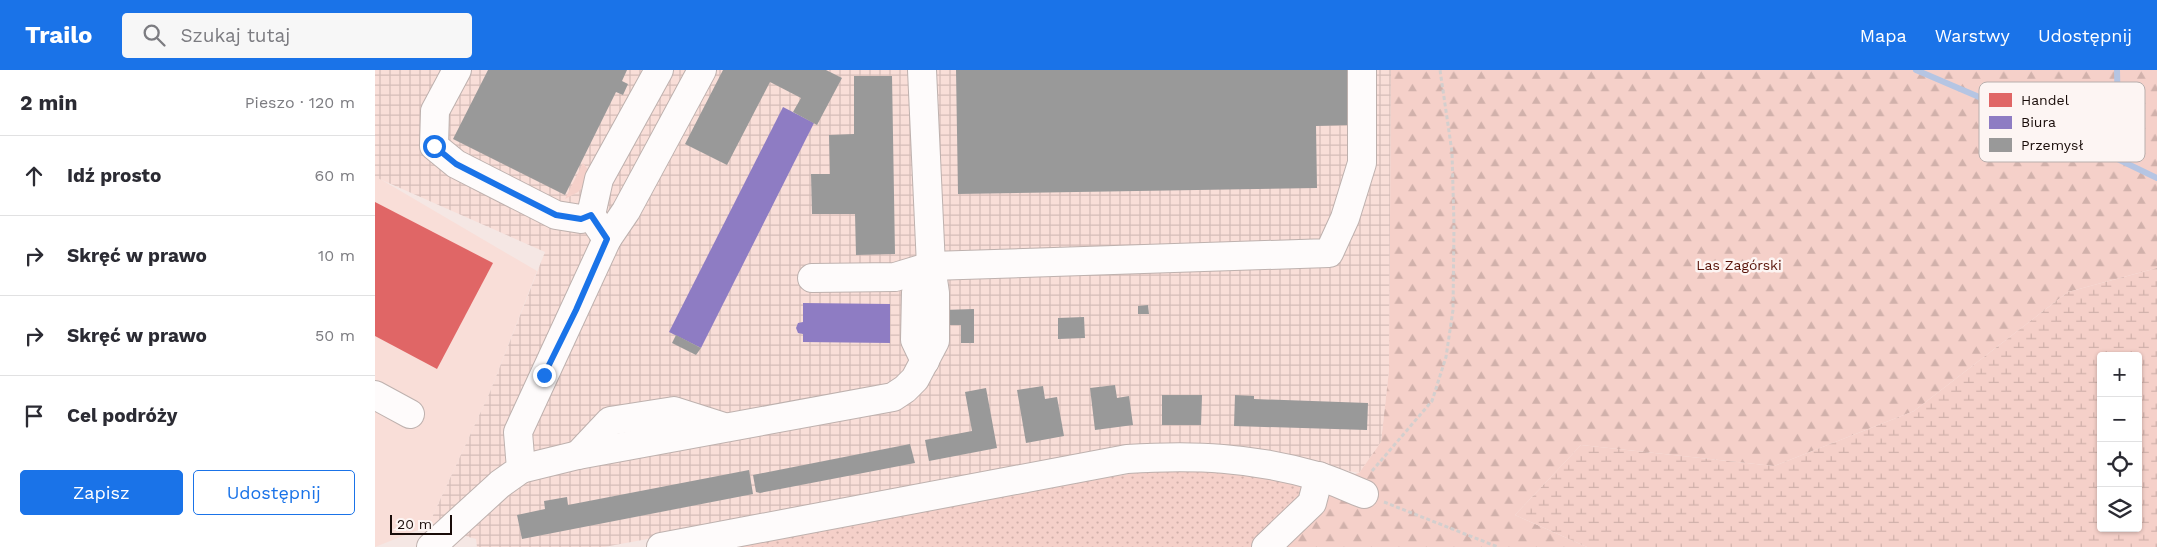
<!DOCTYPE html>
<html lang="pl">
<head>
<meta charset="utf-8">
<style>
	:root { --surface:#fff; --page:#f7f7f7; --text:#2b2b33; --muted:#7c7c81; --line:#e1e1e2; --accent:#1a73e8 }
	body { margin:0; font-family:"Work Sans",sans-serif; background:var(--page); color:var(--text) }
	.controls { position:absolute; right:15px; bottom:15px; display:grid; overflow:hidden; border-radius:5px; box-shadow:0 1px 4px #0004 }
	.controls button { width:45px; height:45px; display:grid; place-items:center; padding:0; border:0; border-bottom:1px solid var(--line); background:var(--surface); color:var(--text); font:25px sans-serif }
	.scale { position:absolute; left:15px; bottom:12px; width:62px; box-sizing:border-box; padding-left:5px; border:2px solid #190c09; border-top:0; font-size:14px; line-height:18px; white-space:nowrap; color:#190c09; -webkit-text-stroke:4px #fdf5f3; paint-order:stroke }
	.stop { position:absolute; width:15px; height:15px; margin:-11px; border:4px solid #1a73e8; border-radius:50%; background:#fff }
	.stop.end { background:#1a73e8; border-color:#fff; box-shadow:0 1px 5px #0008 }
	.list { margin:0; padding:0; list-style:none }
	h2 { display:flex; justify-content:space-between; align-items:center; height:65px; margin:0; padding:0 20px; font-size:21px }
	h2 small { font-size:16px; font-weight:400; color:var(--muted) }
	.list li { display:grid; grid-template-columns:32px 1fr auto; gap:15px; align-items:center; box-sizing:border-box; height:80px; padding:0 20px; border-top:1px solid var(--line) }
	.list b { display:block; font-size:19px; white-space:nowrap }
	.list em { font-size:16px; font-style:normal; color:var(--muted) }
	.actions { display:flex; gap:10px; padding:15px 20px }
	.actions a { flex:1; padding:11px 0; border:1px solid var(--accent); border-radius:5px; text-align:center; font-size:18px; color:var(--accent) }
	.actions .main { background:var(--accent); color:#fff }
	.icon { flex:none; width:28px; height:28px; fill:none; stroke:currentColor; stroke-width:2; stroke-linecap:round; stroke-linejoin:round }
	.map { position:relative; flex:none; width:1782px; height:477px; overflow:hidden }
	header { display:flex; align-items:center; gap:30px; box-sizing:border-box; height:70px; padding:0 25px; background:var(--accent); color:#fff }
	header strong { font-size:24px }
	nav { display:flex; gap:28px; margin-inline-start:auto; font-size:18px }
	.search { width:350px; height:45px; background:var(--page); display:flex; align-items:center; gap:12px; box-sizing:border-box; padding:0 18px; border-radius:5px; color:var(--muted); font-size:19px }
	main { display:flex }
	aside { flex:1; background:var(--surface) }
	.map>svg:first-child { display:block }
	.built { fill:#f9ded8 }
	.industrial { fill:url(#industrial-grid) }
	.grass { fill:#f5d0c9 }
	.forest { fill:url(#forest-firs) }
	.wetland { fill:url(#wetland-marsh); fill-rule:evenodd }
	.garden { fill:url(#garden-dots) }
	.shops { fill:#e06666 }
	.offices { fill:#8e7cc3 }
	.industry { fill:#999 }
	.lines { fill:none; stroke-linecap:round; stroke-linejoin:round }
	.stream { stroke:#b5c5e3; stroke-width:6 }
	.minor-casing { stroke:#beb1ae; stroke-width:30 }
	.path { stroke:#d3cfce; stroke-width:3; stroke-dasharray:4 2.5; stroke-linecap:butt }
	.minor { stroke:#fefbfb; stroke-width:28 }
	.route { stroke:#1a73e8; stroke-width:6 }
	.labels { text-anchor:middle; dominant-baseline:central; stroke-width:5; stroke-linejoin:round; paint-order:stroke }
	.park-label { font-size:14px; fill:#571208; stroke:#fdf5f3 }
	.key { fill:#fdf5f3; stroke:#b9afad; stroke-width:1 }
	.key-label { font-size:14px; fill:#190c09 }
</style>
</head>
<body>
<header>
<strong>Trailo</strong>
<div class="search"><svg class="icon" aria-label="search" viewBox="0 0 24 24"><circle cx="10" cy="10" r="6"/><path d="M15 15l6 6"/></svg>Szukaj tutaj</div>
<nav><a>Mapa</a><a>Warstwy</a><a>Udostępnij</a></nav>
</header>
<main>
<aside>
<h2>2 min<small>Pieszo · 120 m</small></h2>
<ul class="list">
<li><svg class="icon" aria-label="ahead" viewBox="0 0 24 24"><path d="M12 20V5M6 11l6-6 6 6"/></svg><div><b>Idź prosto</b></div><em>60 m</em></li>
<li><svg class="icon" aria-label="right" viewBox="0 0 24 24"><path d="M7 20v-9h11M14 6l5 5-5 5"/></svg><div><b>Skręć w prawo</b></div><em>10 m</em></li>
<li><svg class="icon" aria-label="right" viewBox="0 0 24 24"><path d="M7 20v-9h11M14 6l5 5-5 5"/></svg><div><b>Skręć w prawo</b></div><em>50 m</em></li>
<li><svg class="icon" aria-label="arrive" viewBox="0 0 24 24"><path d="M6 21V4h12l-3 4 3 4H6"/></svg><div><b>Cel podróży</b></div></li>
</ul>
<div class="actions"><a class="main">Zapisz</a><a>Udostępnij</a></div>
</aside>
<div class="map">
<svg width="1782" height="477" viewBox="0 0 1782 477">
	<defs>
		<pattern id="industrial-grid" width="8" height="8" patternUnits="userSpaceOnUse" patternTransform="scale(1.25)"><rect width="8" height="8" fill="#f9ded8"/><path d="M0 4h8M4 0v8" fill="none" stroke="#d5bdb8"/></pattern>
		<pattern id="forest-firs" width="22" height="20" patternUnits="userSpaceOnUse" patternTransform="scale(1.25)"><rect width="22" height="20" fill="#f5d0c9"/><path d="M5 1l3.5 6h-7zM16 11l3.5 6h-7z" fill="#d1b1ab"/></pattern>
		<pattern id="wetland-marsh" width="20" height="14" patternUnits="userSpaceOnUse" patternTransform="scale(1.25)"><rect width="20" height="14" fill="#f5d0c9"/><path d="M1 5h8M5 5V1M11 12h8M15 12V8" fill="none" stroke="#d1b1ab"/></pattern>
		<pattern id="garden-dots" width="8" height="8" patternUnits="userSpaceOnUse" patternTransform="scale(1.25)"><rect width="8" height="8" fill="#f5d0c9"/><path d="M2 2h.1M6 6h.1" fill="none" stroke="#d1b1ab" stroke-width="1.8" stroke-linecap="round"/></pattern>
	</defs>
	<rect width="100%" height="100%" fill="#f5e7e4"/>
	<path class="built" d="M 0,106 L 162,201 L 115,322 L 53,456 L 0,477 Z"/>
	<path class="industrial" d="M 0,0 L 1016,0 L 1014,300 L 1006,372 L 984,403 L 866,381 L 777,377 L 229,477 L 102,477 L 101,469 L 53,456 L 115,322 L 170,182 L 0,107 Z"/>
	<path class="grass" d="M 208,93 L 218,106 L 203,122 L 190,129 Z"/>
	<path class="forest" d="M 1016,0 L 1782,0 L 1782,198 L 1693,222 L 1539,341 L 1399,396 L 1206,375 L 1140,445 L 1212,477 L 882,477 L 934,415 L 984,403 L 1006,372 L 1014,300 Z"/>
	<path class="wetland" d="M 1782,198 L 1782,477 L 1212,477 L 1140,445 L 1206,375 L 1399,396 L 1539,341 L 1693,222 ZM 1726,286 L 1763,286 L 1763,458 L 1726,458 Z"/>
	<path class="garden" d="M 852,395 L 934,415 L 882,477 L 346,477 L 465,452 L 790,398 Z"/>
	<path class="shops" d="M 0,132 L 118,193 L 62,299 L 0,266 Z"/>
	<g class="offices">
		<path d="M 408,37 L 439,53 L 326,278 L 294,262 Z"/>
		<path d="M 428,233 L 515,234 L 515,273 L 428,272 L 428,264 L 423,263 L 421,258 L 423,253 L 428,252 Z"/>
	</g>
	<g class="industry">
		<path d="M 113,0 L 252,0 L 247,11 L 253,14 L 248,25 L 241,22 L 190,125 L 78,69 Z"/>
		<path d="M 348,0 L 451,0 L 467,8 L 442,55 L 418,42 L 426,28 L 395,12 L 352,95 L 310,74 Z"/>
		<path d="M 581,0 L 972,0 L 973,55 L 941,56 L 942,118 L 583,124 Z"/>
		<path d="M 479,6 L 517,6 L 520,184 L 481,185 L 480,144 L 437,144 L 436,104 L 455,104 L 454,65 L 479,64 Z"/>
		<path d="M 773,235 L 774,244 L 763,244 L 763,236 Z"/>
		<path d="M 599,239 L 599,273 L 586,273 L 586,255 L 569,255 L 568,240 Z"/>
		<path d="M 709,247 L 710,268 L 683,269 L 683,248 Z"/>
		<path d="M 301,265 L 326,278 L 321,285 L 297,273 Z"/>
		<path d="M 740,315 L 742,328 L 754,326 L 758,355 L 720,360 L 715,318 Z"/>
		<path d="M 668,316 L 670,329 L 682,327 L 689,366 L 651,373 L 642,320 Z"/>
		<path d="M 611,318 L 622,378 L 554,391 L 550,370 L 597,361 L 590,322 Z"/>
		<path d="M 787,325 L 827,325 L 826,355 L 787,355 Z"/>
		<path d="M 860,325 L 879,326 L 879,329 L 993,333 L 992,360 L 859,356 Z"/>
		<path d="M 535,374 L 540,393 L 385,423 L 381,422 L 378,405 Z"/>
		<path d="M 374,400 L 378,424 L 147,469 L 142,445 L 170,439 L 169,431 L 192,427 L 193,435 Z"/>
	</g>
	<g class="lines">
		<g class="stream">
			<path d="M 1541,0 L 1695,66 L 1782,108"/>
			<path d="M 1742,0 L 1744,89"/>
		</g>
		<defs>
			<g id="minor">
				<path d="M 82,0 L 60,41 L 59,76 L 81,94 L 181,145 L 206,149 L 216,145"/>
				<path d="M 232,169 L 251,141 L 327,0"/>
				<path d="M 437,208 L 520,207 L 556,196 L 954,183 L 970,148 L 987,93 L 987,0"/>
				<path d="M 550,291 L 540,270 L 541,222 L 556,196"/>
				<path d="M 0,325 L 35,344"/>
				<path d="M 203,385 L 235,351 L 299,341 L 346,356"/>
				<path d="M 146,399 L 203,385 L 518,327 L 530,319 L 540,309 L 560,271 L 560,223 L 556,196 L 547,0"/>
				<path d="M 56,477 L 125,414 L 146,399 L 143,362 L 232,169 L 216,145 L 224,109 L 284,0"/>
				<path d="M 286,477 L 752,389 C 820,385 876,387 942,406 C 958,410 973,418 989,424"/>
				<path d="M 891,477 L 937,433 L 944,406"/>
			</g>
		</defs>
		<use href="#minor" class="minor-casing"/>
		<g class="path">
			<path d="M 997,401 L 1057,331 L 1071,287 L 1078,240 L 1079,155 L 1077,82 L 1065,0"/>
			<path d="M 1009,432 L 1123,477"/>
		</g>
		<use href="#minor" class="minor"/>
	</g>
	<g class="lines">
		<path class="route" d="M 59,76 L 81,94 L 181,145 L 206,149 L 216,145 L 232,169 L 201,240 L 169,305"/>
	</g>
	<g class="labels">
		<g class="park-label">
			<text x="1364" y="195">Las Zagórski</text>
		</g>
	</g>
	<rect x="1604" y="12" width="166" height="80" rx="8" class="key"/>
	<rect x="1614" y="23" width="23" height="14" fill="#e06666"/>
	<rect x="1614" y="46" width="23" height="13" fill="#8e7cc3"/>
	<rect x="1614" y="68" width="23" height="14" fill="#999"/>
	<g class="key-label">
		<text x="1646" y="35">Handel</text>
		<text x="1646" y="57">Biura</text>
		<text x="1646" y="80">Przemysł</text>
	</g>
</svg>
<div class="controls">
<button>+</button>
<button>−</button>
<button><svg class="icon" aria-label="locate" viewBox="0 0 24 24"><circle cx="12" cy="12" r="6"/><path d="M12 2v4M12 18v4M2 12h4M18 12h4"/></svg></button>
<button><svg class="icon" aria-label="layers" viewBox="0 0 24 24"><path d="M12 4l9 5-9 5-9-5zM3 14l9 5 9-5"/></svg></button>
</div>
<div class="scale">20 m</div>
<div class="stop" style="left:59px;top:76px"></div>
<div class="stop end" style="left:169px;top:305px"></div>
</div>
</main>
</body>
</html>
